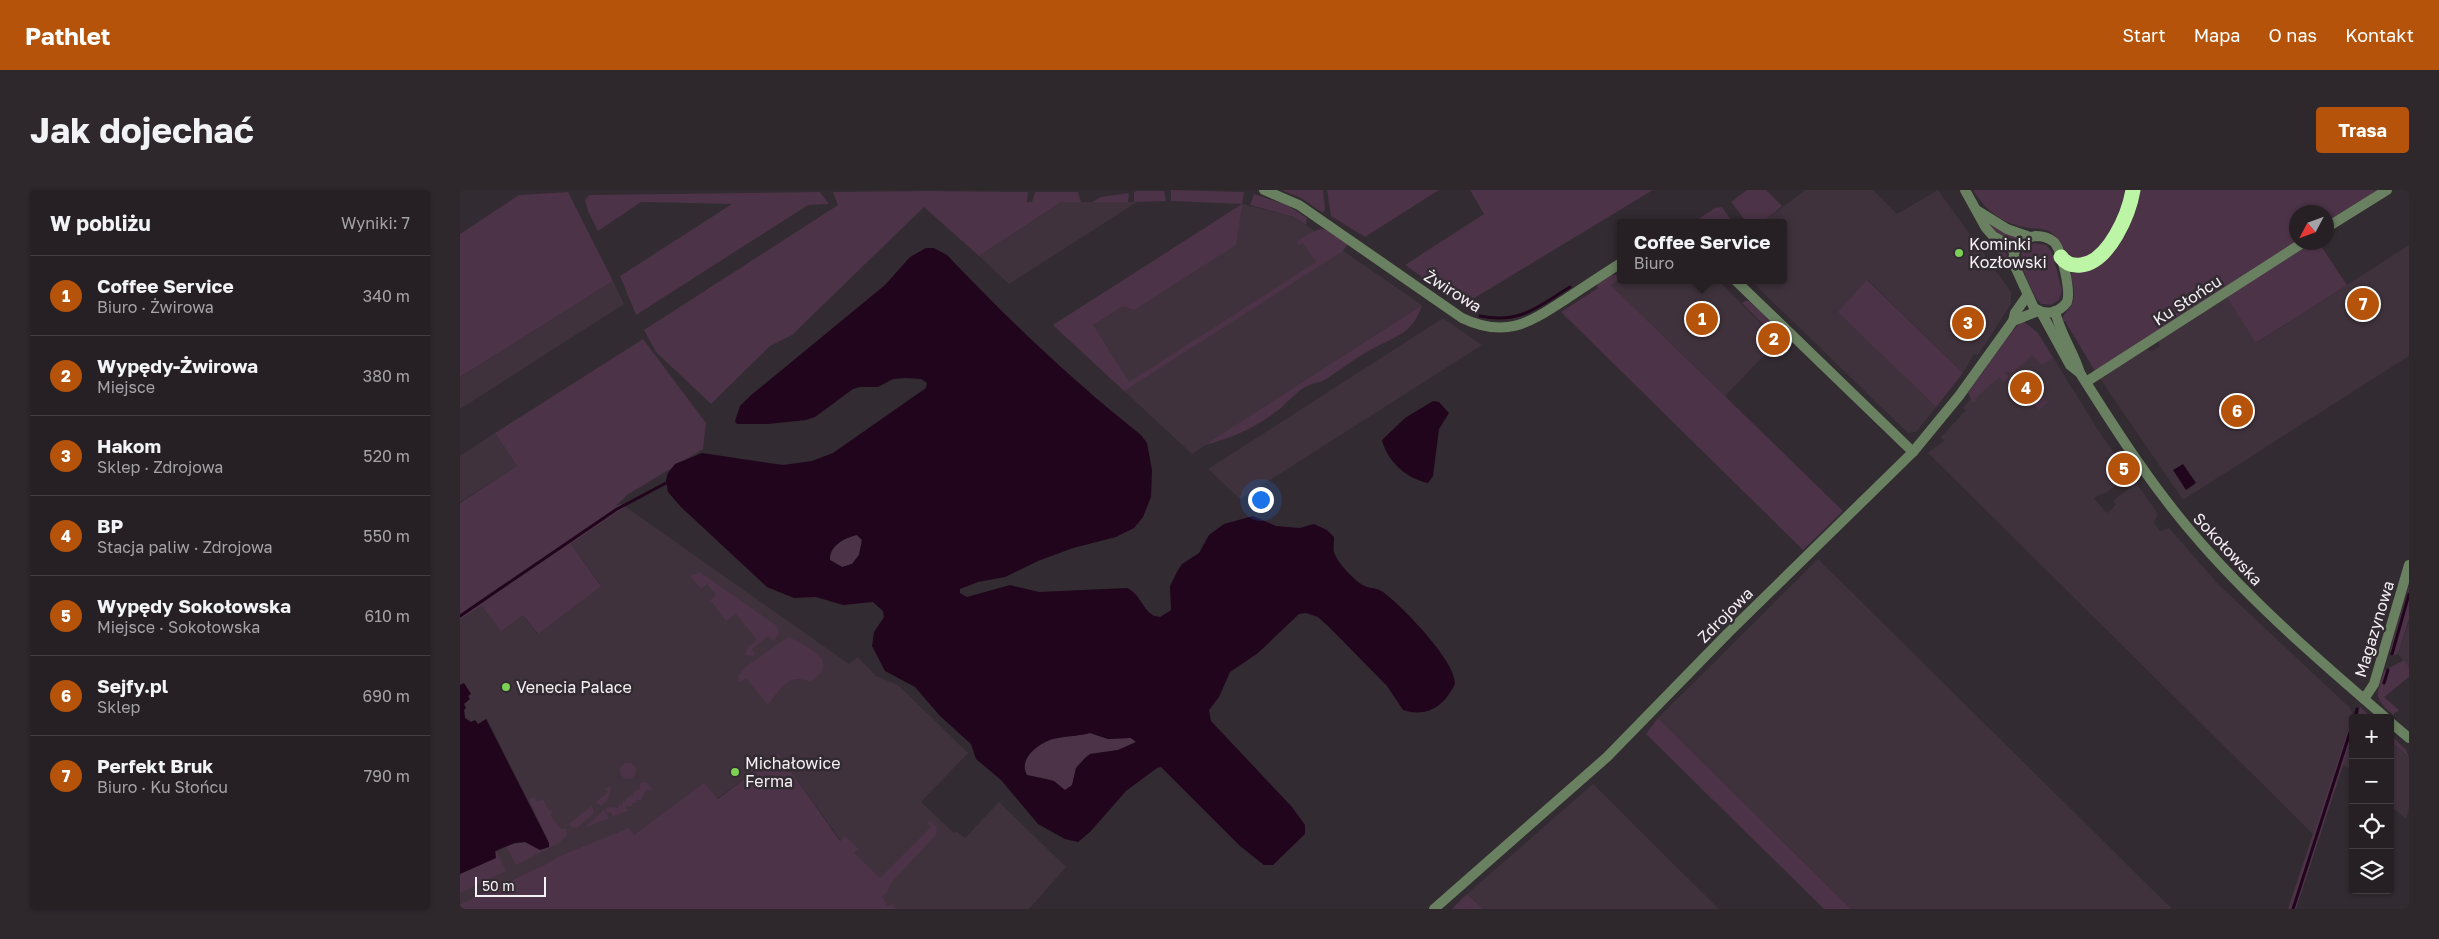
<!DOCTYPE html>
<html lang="pl">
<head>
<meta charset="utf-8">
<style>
	:root { --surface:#262025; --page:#2e282d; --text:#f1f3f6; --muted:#a4a3a7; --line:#423e42; --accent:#b45309 }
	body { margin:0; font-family:"Golos Text",sans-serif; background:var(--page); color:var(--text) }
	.controls { position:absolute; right:15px; bottom:15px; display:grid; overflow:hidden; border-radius:5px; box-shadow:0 1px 4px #0004 }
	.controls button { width:45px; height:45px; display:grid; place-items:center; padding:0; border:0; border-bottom:1px solid var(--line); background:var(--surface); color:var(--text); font:25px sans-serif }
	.compass { position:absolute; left:1829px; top:15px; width:45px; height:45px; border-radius:50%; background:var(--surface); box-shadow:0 1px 4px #0004; rotate:229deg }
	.scale { position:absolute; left:15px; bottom:12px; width:71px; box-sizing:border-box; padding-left:5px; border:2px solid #f6f1f5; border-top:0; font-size:14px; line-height:18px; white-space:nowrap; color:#f6f1f5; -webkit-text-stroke:4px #322b31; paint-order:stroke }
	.you { position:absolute; left:800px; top:309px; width:18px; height:18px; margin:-12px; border:4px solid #fff; border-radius:50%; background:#1a73e8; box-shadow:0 0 0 8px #1a73e833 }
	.badge { display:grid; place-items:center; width:32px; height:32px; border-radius:50%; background:var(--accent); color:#fff; font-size:16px; font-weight:700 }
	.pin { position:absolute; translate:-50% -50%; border:2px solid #fff; box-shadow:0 1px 5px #0006 }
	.popup { position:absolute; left:1157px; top:29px; width:170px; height:65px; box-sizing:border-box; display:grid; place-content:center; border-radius:5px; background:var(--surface); filter:drop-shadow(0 1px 4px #0005); font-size:16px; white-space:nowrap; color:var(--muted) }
	.popup b { font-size:19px; color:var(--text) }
	.popup::after { content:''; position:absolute; left:50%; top:100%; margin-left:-10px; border:10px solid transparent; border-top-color:var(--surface) }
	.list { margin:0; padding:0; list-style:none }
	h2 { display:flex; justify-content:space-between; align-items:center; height:65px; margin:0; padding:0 20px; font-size:21px }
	h2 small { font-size:16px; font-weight:400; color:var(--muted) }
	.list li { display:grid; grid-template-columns:32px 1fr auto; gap:15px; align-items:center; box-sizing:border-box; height:80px; padding:0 20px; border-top:1px solid var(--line) }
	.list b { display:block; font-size:19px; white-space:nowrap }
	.list p { margin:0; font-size:16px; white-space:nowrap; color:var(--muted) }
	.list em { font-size:16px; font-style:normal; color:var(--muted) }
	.icon { flex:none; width:28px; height:28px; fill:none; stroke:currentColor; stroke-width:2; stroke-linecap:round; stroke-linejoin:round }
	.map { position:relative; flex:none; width:1949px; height:719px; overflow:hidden; border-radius:5px }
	header { display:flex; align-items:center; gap:30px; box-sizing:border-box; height:70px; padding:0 25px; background:var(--accent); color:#fff }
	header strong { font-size:24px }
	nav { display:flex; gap:28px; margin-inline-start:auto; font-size:18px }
	.intro { display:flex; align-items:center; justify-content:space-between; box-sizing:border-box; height:120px; padding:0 30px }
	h1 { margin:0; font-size:35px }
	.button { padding:12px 22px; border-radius:5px; background:var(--accent); color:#fff; font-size:18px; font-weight:700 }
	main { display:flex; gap:30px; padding:0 30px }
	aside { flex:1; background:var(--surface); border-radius:5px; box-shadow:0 1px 4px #0004 }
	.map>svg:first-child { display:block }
	.built { fill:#3f323c }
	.green { fill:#4c3347 }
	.water { fill:#21051d; fill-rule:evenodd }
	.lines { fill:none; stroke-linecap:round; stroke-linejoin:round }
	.stream { stroke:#21051d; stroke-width:3 }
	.minor { stroke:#6a8161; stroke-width:10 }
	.tertiary { stroke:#6a8161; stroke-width:10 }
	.motorway { stroke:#bcf5a5; stroke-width:15 }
	.poi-dot { fill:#7cd155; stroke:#322b31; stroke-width:2 }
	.labels { text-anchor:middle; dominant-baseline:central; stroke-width:5; stroke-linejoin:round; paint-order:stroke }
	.poi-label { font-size:16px; fill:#f6f1f5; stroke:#322b31; text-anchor:start }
	.street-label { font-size:16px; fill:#f6f1f5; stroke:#322b31 }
</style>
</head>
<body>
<header>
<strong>Pathlet</strong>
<nav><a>Start</a><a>Mapa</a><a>O nas</a><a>Kontakt</a></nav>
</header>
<div class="intro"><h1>Jak dojechać</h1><a class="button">Trasa</a></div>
<main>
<aside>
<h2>W pobliżu<small>Wyniki: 7</small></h2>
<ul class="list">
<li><span class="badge">1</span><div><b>Coffee Service</b><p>Biuro · Żwirowa</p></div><em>340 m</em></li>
<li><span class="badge">2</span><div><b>Wypędy-Żwirowa</b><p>Miejsce</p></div><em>380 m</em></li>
<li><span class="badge">3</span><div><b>Hakom</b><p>Sklep · Zdrojowa</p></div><em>520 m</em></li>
<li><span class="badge">4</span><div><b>BP</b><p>Stacja paliw · Zdrojowa</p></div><em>550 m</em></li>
<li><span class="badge">5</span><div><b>Wypędy Sokołowska</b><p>Miejsce · Sokołowska</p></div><em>610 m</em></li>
<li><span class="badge">6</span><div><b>Sejfy.pl</b><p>Sklep</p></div><em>690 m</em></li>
<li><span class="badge">7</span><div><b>Perfekt Bruk</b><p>Biuro · Ku Słońcu</p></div><em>790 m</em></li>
</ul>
</aside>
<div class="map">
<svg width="1949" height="719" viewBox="0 0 1949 719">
	<rect width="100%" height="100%" fill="#322b31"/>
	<g class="built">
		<path d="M 1345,0 L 1413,0 L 1437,24 L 1478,0 L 1551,102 L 1551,114 L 1518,165 L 1514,164 L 1503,183 L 1408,90 L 1379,122 L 1476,217 L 1456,242 L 1448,243 L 1290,90 L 1323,90 L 1323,33 L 1302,33 Z"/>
		<path d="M 601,12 L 677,12 L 549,94 L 519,66 Z"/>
		<path d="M 783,14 L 834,27 L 962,115 L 732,264 L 593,135 Z"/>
		<path d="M 1949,55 L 1949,166 L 1723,310 L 1639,187 L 1684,159 L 1692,161 L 1700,156 L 1698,150 L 1766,106 L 1797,153 Z"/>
		<path d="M 1160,89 L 1258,90 L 1318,151 L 1265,206 L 1151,95 Z"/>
		<path d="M 153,91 L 164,114 L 0,219 L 0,187 Z"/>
		<path d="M 983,128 L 1022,155 L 780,309 L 748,279 Z"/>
		<path d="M 1580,146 L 1638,240 L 1669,284 L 1646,303 L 1639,305 L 1634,308 L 1637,312 L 1647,323 L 1656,315 L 1653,311 L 1673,295 L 1677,294 L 1698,324 L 1694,333 L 1700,341 L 1709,338 L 1759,395 L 1889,517 L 1893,524 L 1853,644 L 1468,263 L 1484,251 L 1481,247 L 1506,220 L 1503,218 L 1519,198 Z"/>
		<path d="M 35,243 L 57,276 L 0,312 L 0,266 Z"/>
		<path d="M 166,317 L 389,474 L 398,467 L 416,486 L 438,495 L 508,563 L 461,612 L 494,643 L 496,641 L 505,648 L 539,612 L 606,677 L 569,719 L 430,719 L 318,563 L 257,609 L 173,645 L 169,639 L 97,667 L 86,674 L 0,714 L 0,684 L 46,656 L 55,653 L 89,653 L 27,529 L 18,535 L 7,531 L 5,528 L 4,514 L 8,506 L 4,494 L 0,495 L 0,430 L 22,416 L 63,425 L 77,444 L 141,395 L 111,354 Z"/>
		<path d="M 1358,369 L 1712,719 L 1391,719 L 1198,528 Z"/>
		<path d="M 1949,433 L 1949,477 L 1938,464 Z"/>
		<path d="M 1893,545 L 1893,582 L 1883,574 Z"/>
		<path d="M 1933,553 L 1949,567 L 1949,618 L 1946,629 L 1930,615 L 1930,556 Z"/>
		<path d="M 1133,594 L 1165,626 L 1259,719 L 1023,719 L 1007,704 Z"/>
	</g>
	<g class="green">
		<path d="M 711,0 L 784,2 L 776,55 L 674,120 L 663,116 L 633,135 L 669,192 L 856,72 L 843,53 L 838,56 L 837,51 C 867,34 859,35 888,54 L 883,61 L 664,201 L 593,135 L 782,14 L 711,11 Z"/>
		<path d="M 821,0 L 863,0 L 865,19 L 863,23 L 841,8 Z"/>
		<path d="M 867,0 L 979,0 L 905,47 L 871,26 Z"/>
		<path d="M 1010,0 L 1193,0 L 1003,115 L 945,75 L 1024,24 Z"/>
		<path d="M 1287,0 L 1306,0 L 1322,16 L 1302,33 L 1287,33 L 1271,12 Z"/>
		<path d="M 1513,0 L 1668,0 C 1664,12 1662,26 1656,36 C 1650,48 1627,75 1613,67 C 1601,60 1600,45 1586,40 C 1579,38 1571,39 1564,37 C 1541,33 1525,19 1513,0 Z"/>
		<path d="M 1680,0 L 1921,0 L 1867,35 L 1866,22 L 1836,22 L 1836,52 L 1636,183 L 1605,131 L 1602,131 C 1603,123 1608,121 1612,114 C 1616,105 1613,94 1611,85 L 1612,83 C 1653,83 1674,35 1680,0 Z"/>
		<path d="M 469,1 L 568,2 L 567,12 L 572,12 L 575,2 L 618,2 L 621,12 L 601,12 L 519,66 L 464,17 L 332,145 L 310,156 L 251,214 L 196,162 L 184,140 L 378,15 L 373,2 Z"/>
		<path d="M 677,1 L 704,1 L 706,11 L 674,12 L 674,2 Z"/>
		<path d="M 108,2 L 153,91 L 0,187 L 0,44 L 59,5 Z"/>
		<path d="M 360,2 L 369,14 L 348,15 L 176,125 L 160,86 L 272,14 L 181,12 L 138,41 L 128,21 L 125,10 L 129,5 Z"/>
		<path d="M 669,3 L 668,12 L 632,12 L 641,7 Z"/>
		<path d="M 794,4 L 827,15 L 847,28 L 846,35 L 834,27 L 790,15 Z"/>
		<path d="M 1262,17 L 1273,33 L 1232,33 L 1255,18 Z"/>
		<path d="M 1527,32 L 1558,48 L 1553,52 C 1541,48 1535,42 1527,32 Z"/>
		<path d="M 1527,46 C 1542,55 1550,62 1549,80 Z"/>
		<path d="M 1574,53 L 1586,55 L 1592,62 L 1602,100 L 1599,110 L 1591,115 L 1581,114 L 1575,107 L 1560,73 L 1562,61 Z"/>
		<path d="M 1850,53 L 1859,53 L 1887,95 L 1796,153 L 1766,106 Z"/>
		<path d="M 1150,85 L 1156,85 L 1160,89 L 1151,95 L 1383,321 L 1343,360 L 1101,122 L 1138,98 L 1136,94 Z"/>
		<path d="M 1407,90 L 1503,183 L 1476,217 L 1378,122 Z"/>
		<path d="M 1285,111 L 1289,111 L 1324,145 L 1319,150 L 1282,113 Z"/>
		<path d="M 962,115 C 954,141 940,145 918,156 C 898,165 880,181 861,192 C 839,194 830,213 813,224 C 791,240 771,248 745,255 Z"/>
		<path d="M 1563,131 L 1578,143 L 1593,168 L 1582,175 L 1572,165 L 1554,182 L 1550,183 L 1547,181 L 1545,183 L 1549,187 L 1544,192 L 1539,187 L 1515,209 L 1517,212 L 1512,211 L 1508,203 L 1551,142 Z"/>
		<path d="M 183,149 L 246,233 L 243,259 L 167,305 L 156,316 L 161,314 L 166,317 L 111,354 L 141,396 L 78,444 L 63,425 L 41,441 L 22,416 L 0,430 L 0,313 L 57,276 L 35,243 Z"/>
		<path d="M 1581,205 L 1588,212 L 1579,220 L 1573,214 Z"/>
		<path d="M 397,345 L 402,351 L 399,365 L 392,374 L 382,377 L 370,370 C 370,356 384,348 397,345 Z"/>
		<path d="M 240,382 L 317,436 L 319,443 L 313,451 L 308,446 L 292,459 L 295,464 L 293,466 L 285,465 L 287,458 L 297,450 L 276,424 L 266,431 L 250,410 L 256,405 L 247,394 L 241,399 L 230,386 Z"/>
		<path d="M 1949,397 L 1949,429 L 1938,464 L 1932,466 L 1930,460 Z"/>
		<path d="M 328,447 C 335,449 358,462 362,469 C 363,473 363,478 362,481 L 351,492 C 328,482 320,500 308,515 L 286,488 L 279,493 L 278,487 L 285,477 Z"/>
		<path d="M 1944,470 L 1949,477 L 1949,487 L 1924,507 L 1939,520 L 1933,525 C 1912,506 1917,505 1924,481 Z"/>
		<path d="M 1900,517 L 1912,528 L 1893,528 L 1893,545 L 1836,719 L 1828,719 L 1893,524 L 1898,527 Z"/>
		<path d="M 1198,528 L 1391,719 L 1364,719 L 1186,544 Z"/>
		<path d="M 630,543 L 648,549 L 671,548 L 676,552 L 658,560 L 630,564 L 625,568 L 616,578 L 612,596 L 605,600 L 589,589 L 567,585 C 557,568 581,550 598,548 C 608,546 619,546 630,543 Z"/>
		<path d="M 1930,544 L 1946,560 L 1949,567 L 1933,553 L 1930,556 Z"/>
		<path d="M 318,563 L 380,651 L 385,646 L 398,659 L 394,663 L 420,688 L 471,637 L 467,632 L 471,631 L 477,638 L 476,645 L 431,693 L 427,702 L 422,707 L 428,716 L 433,715 L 436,719 L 0,719 L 0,714 L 86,674 L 97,667 L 169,638 L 174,645 L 244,593 L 258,609 Z"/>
		<circle cx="168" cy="581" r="8"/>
		<path d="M 186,592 L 193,600 L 186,600 L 181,610 L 177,610 L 176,613 L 172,613 L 172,616 L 166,616 L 166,619 L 170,620 L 152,627 L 151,622 L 147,623 L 145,620 L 148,617 L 158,618 L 159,614 L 162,615 L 163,611 L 165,612 L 166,608 L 169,608 L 170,605 L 173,605 L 173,602 L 180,599 L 180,593 Z"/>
		<path d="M 151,597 L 148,610 L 141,616 L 136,612 L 148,602 L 145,598 Z"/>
		<path d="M 74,607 L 76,611 L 84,610 L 88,619 L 93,622 L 90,625 L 101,639 L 106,639 L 107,646 L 99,653 L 56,675 L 46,656 L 65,652 L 76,658 L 89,657 L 89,653 L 69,609 Z"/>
		<path d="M 132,615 L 134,623 L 117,638 L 111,637 L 109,634 Z"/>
		<path d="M 144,620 L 148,627 L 151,627 L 124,638 Z"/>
		<path d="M 36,661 L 46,681 L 0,703 L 0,684 L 36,668 Z"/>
		<path d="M 1007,704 L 1023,719 L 992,719 Z"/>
	</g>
	<g class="water">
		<path d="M 466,58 L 474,58 L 487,65 C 548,129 611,190 681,245 L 687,253 L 692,280 L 691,307 L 683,327 L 674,338 L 656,347 L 613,358 L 578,371 L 545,387 L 518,392 L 500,399 L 500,403 L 507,407 L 550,395 L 579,402 L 667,398 C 683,405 683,426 700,427 L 711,420 L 710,396 L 718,380 L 722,374 L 739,363 L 749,345 L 764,334 L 793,326 L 816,336 L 840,338 L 854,334 L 867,340 L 874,347 C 874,352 873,358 874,362 C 876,371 896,393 905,396 C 911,399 916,397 923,402 C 941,415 996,471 995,494 C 984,516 968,528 943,520 L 927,496 L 870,438 L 858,427 L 846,423 L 839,424 L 798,463 L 770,482 L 759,507 L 749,520 L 751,531 L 832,617 L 845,635 L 845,644 L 813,675 L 804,675 L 780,656 L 701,577 L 697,578 L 666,601 L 630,642 L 618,652 L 605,649 L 578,634 L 541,590 L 516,569 L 511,554 L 480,526 L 455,497 L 425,481 L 412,456 L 414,442 L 424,427 L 423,421 L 413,412 L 383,415 L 356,407 L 334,408 L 307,397 L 221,317 L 208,302 L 206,290 L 208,283 L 215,274 L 242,263 L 323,275 L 352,271 L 373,263 L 466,198 L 467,193 L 461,189 L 446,188 L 433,189 L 418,197 L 400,197 L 393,199 L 355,227 L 346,230 L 308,234 L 277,234 L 275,231 L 280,216 L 290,206 L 425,95 L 450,67 ZM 397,345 L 402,350 L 399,365 L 392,374 L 382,377 L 370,370 C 369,356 384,348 397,345 ZM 630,543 L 648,549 L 671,548 L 676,552 L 658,560 L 630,564 L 625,568 L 616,578 L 612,595 L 605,600 L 594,591 L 567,585 C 557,568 582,550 598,548 C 609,546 619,546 630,543 Z"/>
		<path d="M 973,211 L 979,212 L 989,223 L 979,239 L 973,286 L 968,293 C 947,289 927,271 922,250 L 945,228 Z"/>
		<path d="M 1723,274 L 1736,293 L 1726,300 L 1713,280 Z"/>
		<path d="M 4,493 L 11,504 L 8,506 L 10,509 L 4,514 L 6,518 L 4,520 L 5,528 L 11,532 L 15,530 L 18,534 L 26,529 L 89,653 L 89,657 L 80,660 L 65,652 L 55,653 L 35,661 L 36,668 L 0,684 L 0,495 Z"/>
	</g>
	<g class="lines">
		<g class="stream">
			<path d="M 1020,126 C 1061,134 1077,117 1110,97"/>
			<path d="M 0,426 L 157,319 L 206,293"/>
			<path d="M 1932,464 L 1949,404"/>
			<path d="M 1924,493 L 1928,480"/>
			<path d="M 1895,528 L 1897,519"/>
			<path d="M 1833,719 L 1893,533"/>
		</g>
		<g class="minor">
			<path d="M 1866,38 L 1927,0"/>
			<path d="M 1626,192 L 1844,52"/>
			<path d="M 974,719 L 1147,567 L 1268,443 L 1453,262"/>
		</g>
		<g class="tertiary">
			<path d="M 804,0 L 839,15 L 1002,128 C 1046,149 1069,133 1106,109 C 1124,97 1142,85 1161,73"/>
			<path d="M 1505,0 L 1526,38 L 1533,46 L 1549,55 L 1554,62"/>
			<path d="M 1518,21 L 1547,39 L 1570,47"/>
			<path d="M 1576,46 C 1583,46 1588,47 1594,52 C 1602,61 1611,101 1607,112 C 1599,123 1586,126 1574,118 L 1553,72 C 1554,56 1560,48 1576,46 Z"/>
			<path d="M 1275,90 L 1453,262 L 1499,206 L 1553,131 L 1555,123 L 1567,106"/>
			<path d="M 1595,121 C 1600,144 1614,162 1620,183"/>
			<path d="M 1581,122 L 1610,175 L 1620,183 C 1657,242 1695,301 1741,353 C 1797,417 1862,473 1926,528"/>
			<path d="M 1553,131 L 1578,121"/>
			<path d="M 1904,509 L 1914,494 L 1949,375"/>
			<path d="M 1930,532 L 1949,548"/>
		</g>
		<path class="motorway" d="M 1601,67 C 1606,74 1612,76 1621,75 C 1649,72 1669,24 1673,0"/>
	</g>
	<g class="poi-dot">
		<circle cx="1499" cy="63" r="5"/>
		<circle cx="46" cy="497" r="5"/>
		<circle cx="275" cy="582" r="5"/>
	</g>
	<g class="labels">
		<g class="poi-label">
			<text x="1509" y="54">Kominki<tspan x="1509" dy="18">Kozłowski</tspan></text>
			<text x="56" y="497">Venecia Palace</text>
			<text x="285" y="573">Michałowice<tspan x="285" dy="18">Ferma</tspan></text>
		</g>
		<g class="street-label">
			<text transform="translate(993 101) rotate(32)">Żwirowa</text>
			<text transform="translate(1727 110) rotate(-33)">Ku Słońcu</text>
			<text transform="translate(1768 359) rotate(47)">Sokołowska</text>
			<text transform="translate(1265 425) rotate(-45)">Zdrojowa</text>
			<text transform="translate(1914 439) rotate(-73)">Magazynowa</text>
		</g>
	</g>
</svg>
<div class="controls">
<button>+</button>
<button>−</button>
<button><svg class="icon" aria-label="locate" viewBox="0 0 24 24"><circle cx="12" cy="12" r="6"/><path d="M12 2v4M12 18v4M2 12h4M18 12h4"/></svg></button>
<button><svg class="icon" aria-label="layers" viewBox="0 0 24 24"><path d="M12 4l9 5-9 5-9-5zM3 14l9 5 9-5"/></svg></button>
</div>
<svg class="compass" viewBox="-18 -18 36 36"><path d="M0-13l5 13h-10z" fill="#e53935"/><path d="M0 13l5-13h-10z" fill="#a4a3a7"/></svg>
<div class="scale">50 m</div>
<div class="you"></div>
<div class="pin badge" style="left:1242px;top:129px">1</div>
<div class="popup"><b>Coffee Service</b>Biuro</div>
<div class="pin badge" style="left:1314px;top:149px">2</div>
<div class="pin badge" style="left:1508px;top:133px">3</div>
<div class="pin badge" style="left:1566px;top:198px">4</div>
<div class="pin badge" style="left:1664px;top:279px">5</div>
<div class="pin badge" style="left:1777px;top:221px">6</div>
<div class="pin badge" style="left:1903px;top:114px">7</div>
</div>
</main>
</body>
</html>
